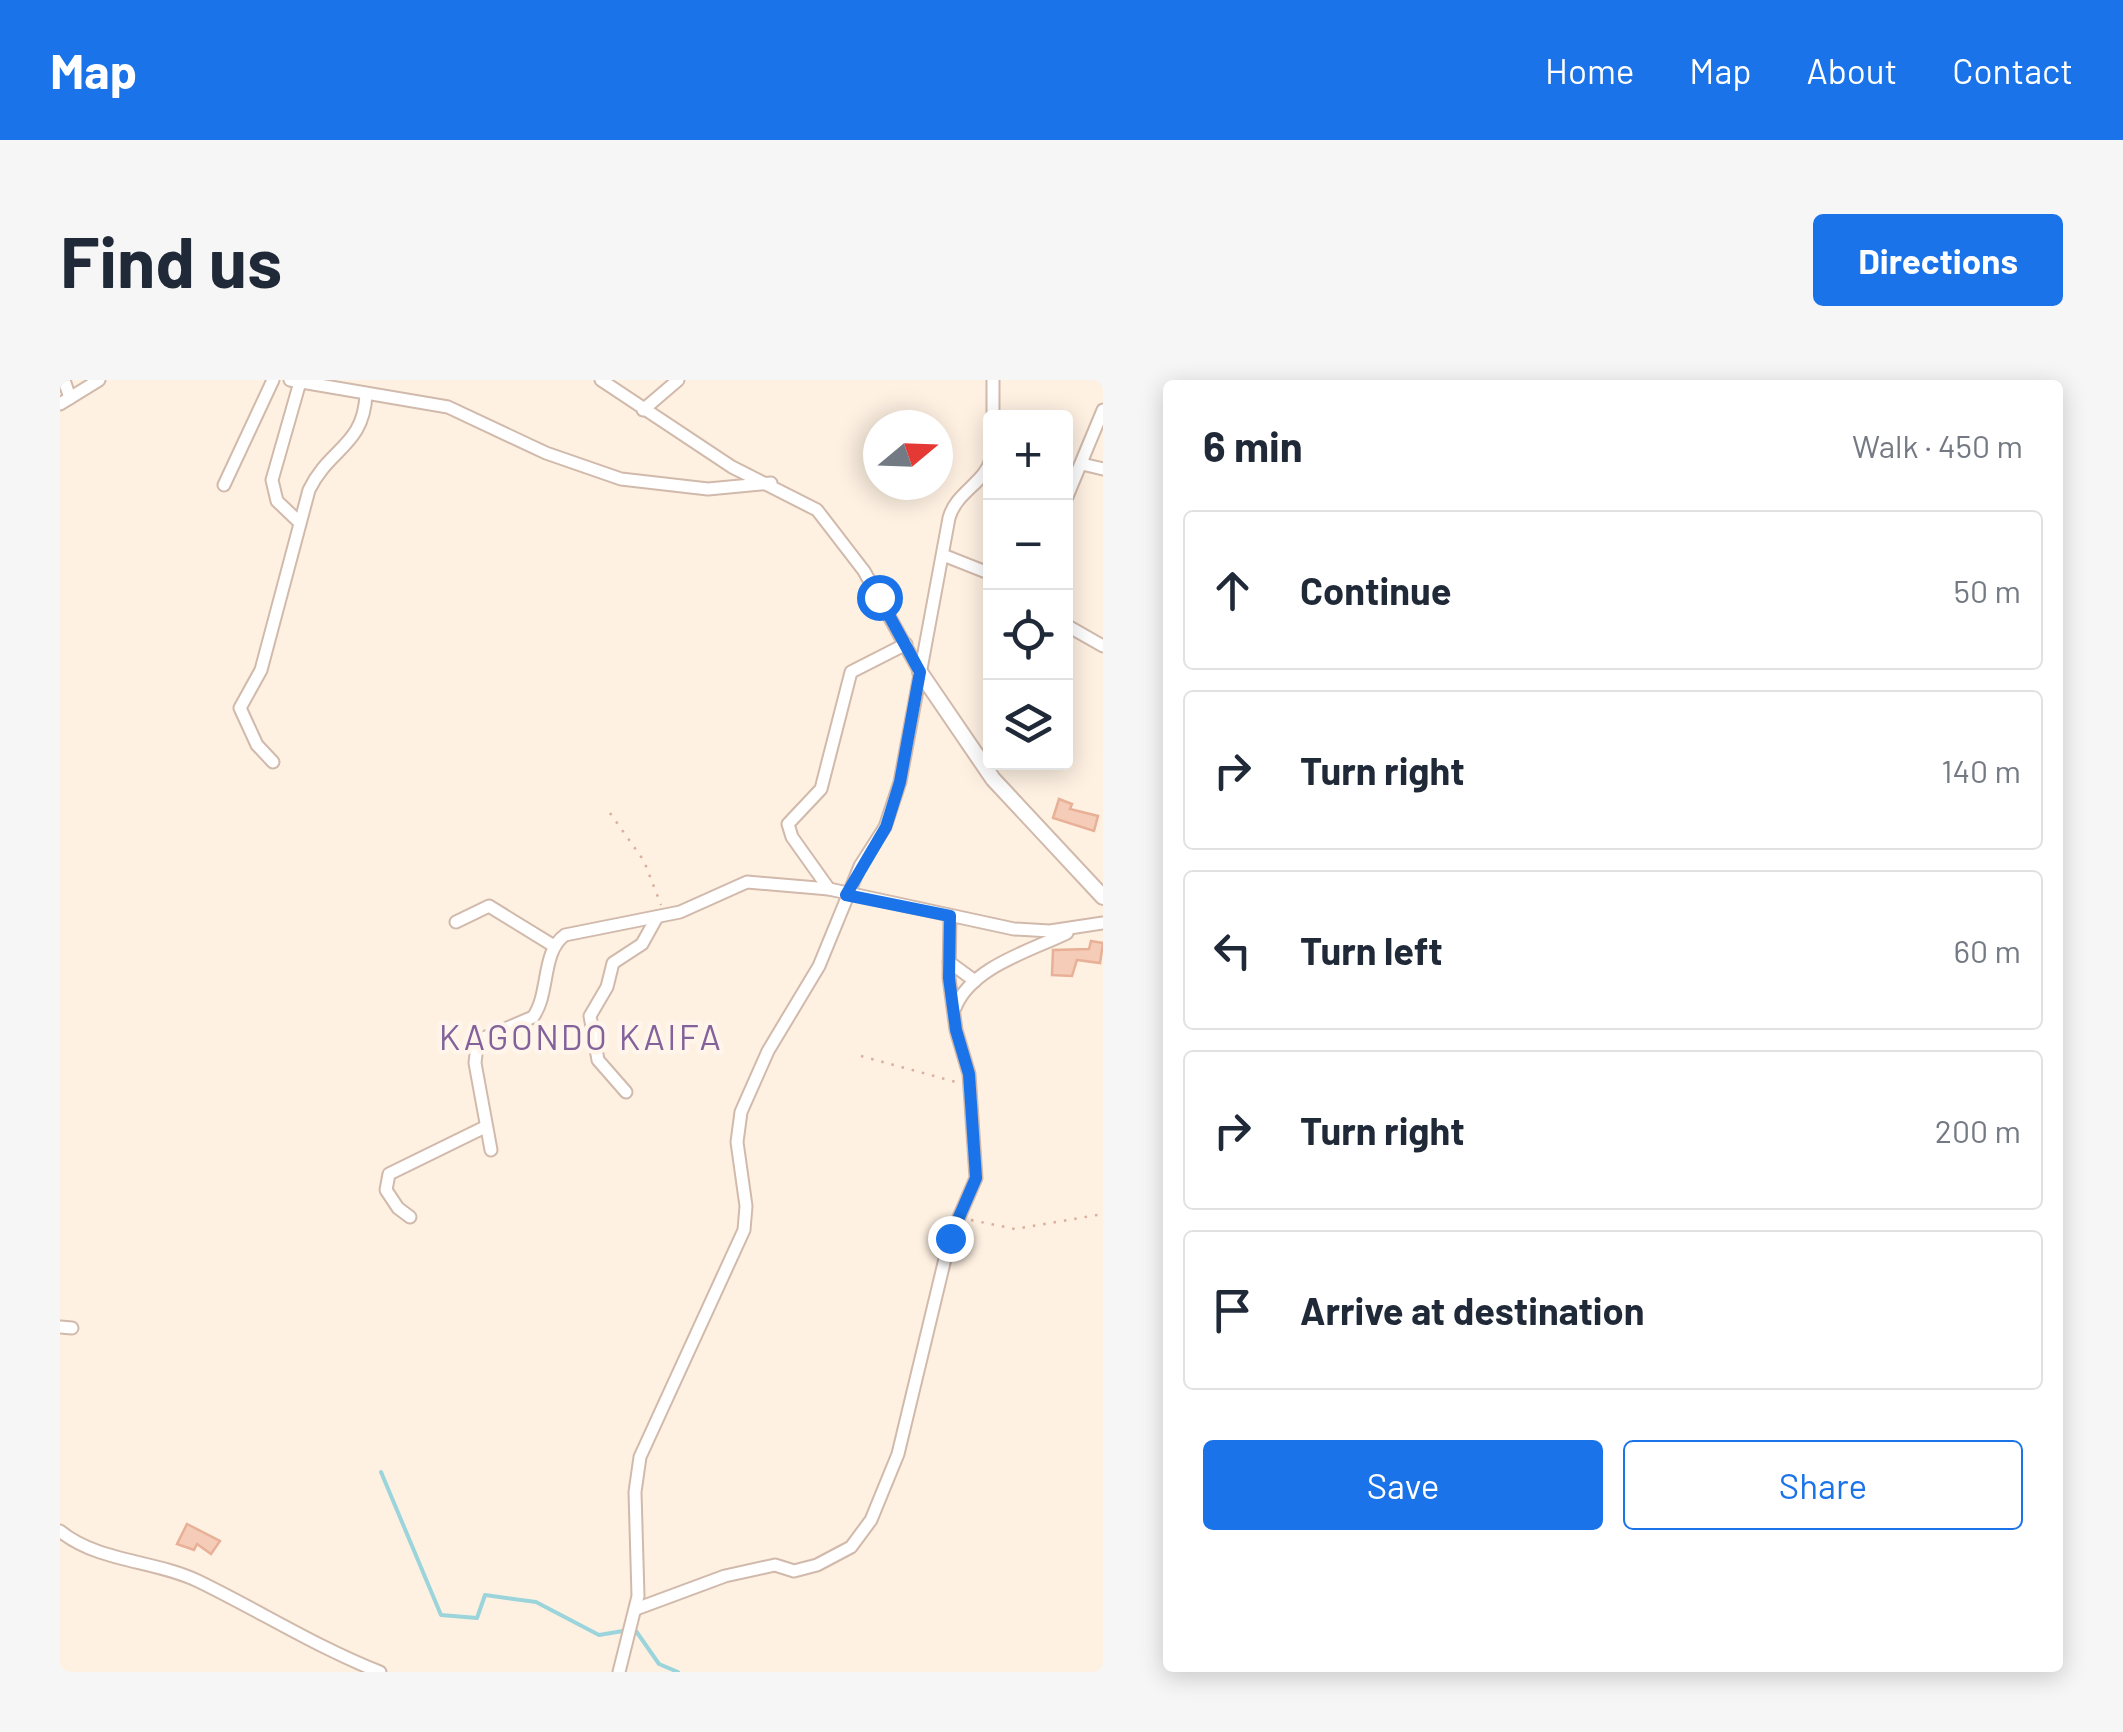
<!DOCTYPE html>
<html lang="en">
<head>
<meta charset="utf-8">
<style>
	:root { --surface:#fff; --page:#f6f6f7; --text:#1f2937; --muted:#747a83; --line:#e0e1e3; --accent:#1a73e8 }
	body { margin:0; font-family:Barlow,sans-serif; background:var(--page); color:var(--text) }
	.controls { position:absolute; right:30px; top:30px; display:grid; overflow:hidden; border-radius:10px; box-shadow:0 5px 25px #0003 }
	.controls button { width:90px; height:90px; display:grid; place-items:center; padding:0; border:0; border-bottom:2px solid var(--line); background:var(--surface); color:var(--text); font:50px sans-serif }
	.compass { position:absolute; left:803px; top:30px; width:90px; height:90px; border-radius:50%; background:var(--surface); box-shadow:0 5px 25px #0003; rotate:71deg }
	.stop { position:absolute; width:30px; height:30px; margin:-22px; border:8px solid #1a73e8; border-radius:50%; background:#fff }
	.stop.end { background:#1a73e8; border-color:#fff; box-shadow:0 2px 10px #0008 }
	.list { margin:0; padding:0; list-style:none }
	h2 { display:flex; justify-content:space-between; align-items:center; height:130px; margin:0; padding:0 40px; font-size:42px }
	h2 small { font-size:32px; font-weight:400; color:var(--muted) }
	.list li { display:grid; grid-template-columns:65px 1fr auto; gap:30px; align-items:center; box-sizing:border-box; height:160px; margin:0 20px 20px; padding:0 20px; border:2px solid var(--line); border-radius:10px }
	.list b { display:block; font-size:38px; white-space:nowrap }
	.list em { font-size:32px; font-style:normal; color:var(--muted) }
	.actions { display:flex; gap:20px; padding:30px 40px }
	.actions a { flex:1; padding:22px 0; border:2px solid var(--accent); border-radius:10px; text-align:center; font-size:35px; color:var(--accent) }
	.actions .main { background:var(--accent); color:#fff }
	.icon { flex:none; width:55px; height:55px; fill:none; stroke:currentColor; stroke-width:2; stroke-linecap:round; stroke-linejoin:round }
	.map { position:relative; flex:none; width:1043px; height:1292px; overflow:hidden; border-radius:10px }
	header { display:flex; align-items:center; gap:60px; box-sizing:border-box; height:140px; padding:0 50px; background:var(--accent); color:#fff }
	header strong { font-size:48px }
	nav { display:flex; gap:55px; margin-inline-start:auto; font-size:35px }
	.intro { display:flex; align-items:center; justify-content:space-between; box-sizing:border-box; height:240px; padding:0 60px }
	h1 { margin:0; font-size:70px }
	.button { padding:25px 45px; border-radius:10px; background:var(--accent); color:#fff; font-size:35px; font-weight:700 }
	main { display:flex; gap:60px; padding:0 60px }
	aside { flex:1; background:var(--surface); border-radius:10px; box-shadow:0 5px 25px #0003 }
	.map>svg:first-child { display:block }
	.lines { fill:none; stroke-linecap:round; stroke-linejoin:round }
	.stream { stroke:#9bd5db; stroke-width:4 }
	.building { fill:#f5ccb8; stroke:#e8b097; stroke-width:2.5 }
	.minor-casing { stroke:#d1b9ab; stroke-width:15 }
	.tertiary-casing { stroke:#d1b9ab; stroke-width:18 }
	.path { stroke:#daaf9b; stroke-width:2.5; stroke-dasharray:2.5 8; stroke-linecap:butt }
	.minor { stroke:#fff; stroke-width:11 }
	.tertiary { stroke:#fff; stroke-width:14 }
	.route { stroke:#1a73e8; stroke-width:12 }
	.labels { text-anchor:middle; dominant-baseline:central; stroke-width:9; stroke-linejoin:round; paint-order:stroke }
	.quarter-label { font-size:35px; letter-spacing:2.5px; fill:#83629b; stroke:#fff5ea }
</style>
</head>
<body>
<header>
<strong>Map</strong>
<nav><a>Home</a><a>Map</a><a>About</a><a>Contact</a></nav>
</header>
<div class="intro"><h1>Find us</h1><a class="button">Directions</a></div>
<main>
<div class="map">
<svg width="1043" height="1292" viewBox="0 0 1043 1292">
	<rect width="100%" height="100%" fill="#fef1e2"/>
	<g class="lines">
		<g class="stream">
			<path d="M 321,1092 L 381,1235 L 417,1238 L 425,1215 L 476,1222 L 539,1255 L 563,1251"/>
			<path d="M 576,1251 L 599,1284 L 618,1292"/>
		</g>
	</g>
	<g class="building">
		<path d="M 999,419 L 1012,424 L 1010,429 L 1038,436 L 1034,451 L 993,438 Z"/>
		<path d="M 1031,561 L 1043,563 L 1040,583 L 1017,580 L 1012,596 L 992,595 L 993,570 L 1029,569 Z"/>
		<path d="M 127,1144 L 160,1161 L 151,1174 L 137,1164 L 134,1170 L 117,1164 Z"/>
	</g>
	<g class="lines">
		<defs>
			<g id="minor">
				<path d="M 4,0 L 10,18"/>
				<path d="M 230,0 L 388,27 L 486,73 L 561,99 L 648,109 L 711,103"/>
				<path d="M 541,0 L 672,87 L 757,130 L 804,191 L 860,292"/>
				<path d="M 933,0 L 933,38"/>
				<path d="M 0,24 L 39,0"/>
				<path d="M 583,30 L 618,0"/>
				<path d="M 1022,84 L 1043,89"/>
				<path d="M 164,105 L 213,0"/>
				<path d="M 1006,119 L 1043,30"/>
				<path d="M 239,142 L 217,121 L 212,100 L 240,2"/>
				<path d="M 883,175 L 931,194"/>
				<path d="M 1006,245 L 1043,266"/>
				<path d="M 213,382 L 197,365 L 180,328 L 201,290 L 249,110 C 269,68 304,66 306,14"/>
				<path d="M 769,509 L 732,457 L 728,444 L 761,409 L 791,292 L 846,264"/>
				<path d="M 396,542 L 429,526 L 494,566"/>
				<path d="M 889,582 L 915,601"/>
				<path d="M 895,628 C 911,587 970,571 1007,553"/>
				<path d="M 566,712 L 538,680 L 530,636 L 547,607 L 553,583 L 582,564 L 597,537"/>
				<path d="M 431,770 L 415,683 L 417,666 L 426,657 L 473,637 C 490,614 481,572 505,555 L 620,532 L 687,502 L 769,509 L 954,549 L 990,551 L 1043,543"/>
				<path d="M 350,837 L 338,828 L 326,810 L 329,794 L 425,747"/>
				<path d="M 0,947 L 12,948"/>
				<path d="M 0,1151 C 38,1182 94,1180 138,1201 C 200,1231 256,1267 320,1292"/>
				<path d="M 576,1229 L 665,1196 L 715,1185 L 734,1191 L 757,1185 L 791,1167 L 811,1140 L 838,1074 L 890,858 L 916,798 L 909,694 L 896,650 L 889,598 L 890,537"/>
				<path d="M 559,1292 L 578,1216 L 575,1112 L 580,1077 L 684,850 L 686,826 L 677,762 L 681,732 L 708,671 L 759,586 L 800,486 L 825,447 L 840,402 L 889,138 C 896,112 925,103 931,79"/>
			</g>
			<path id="tertiary" d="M 860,292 L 933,399 L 1043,517"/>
		</defs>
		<use href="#minor" class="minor-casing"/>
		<use href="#tertiary" class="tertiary-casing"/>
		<g class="path">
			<path d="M 550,433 L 584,481 L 601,525"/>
			<path d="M 801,676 L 896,702"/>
			<path d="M 911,840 L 955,849 L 1043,834"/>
		</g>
		<use href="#minor" class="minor"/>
		<use href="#tertiary" class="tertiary"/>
	</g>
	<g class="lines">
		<path class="route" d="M 819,217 L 860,292 L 840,402 L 826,447 L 786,515 L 890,536 L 889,598 L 896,650 L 909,694 L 916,798 L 890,858"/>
	</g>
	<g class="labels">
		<g class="quarter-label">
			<text x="521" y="656">KAGONDO KAIFA</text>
		</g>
	</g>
</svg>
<div class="controls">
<button>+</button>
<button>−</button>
<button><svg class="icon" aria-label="locate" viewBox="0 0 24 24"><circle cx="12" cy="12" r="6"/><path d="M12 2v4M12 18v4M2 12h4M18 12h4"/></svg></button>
<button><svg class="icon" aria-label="layers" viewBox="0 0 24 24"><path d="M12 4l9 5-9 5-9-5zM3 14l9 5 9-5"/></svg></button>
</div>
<svg class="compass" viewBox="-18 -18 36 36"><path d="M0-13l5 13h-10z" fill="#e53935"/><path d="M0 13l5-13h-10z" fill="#747a83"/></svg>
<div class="stop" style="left:819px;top:217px"></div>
<div class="stop end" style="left:890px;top:858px"></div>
</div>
<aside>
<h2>6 min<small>Walk · 450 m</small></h2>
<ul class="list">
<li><svg class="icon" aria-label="ahead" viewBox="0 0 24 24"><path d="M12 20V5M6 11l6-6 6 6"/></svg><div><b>Continue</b></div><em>50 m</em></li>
<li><svg class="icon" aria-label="right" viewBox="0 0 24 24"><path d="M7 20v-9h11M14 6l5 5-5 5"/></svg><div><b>Turn right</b></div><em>140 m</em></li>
<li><svg class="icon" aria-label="left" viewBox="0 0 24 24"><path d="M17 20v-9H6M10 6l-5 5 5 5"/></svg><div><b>Turn left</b></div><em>60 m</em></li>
<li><svg class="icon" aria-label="right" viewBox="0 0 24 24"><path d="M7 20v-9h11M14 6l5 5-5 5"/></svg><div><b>Turn right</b></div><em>200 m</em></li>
<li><svg class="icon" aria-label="arrive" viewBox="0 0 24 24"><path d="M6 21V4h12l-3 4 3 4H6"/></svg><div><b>Arrive at destination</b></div></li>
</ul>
<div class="actions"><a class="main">Save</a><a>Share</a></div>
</aside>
</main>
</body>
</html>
